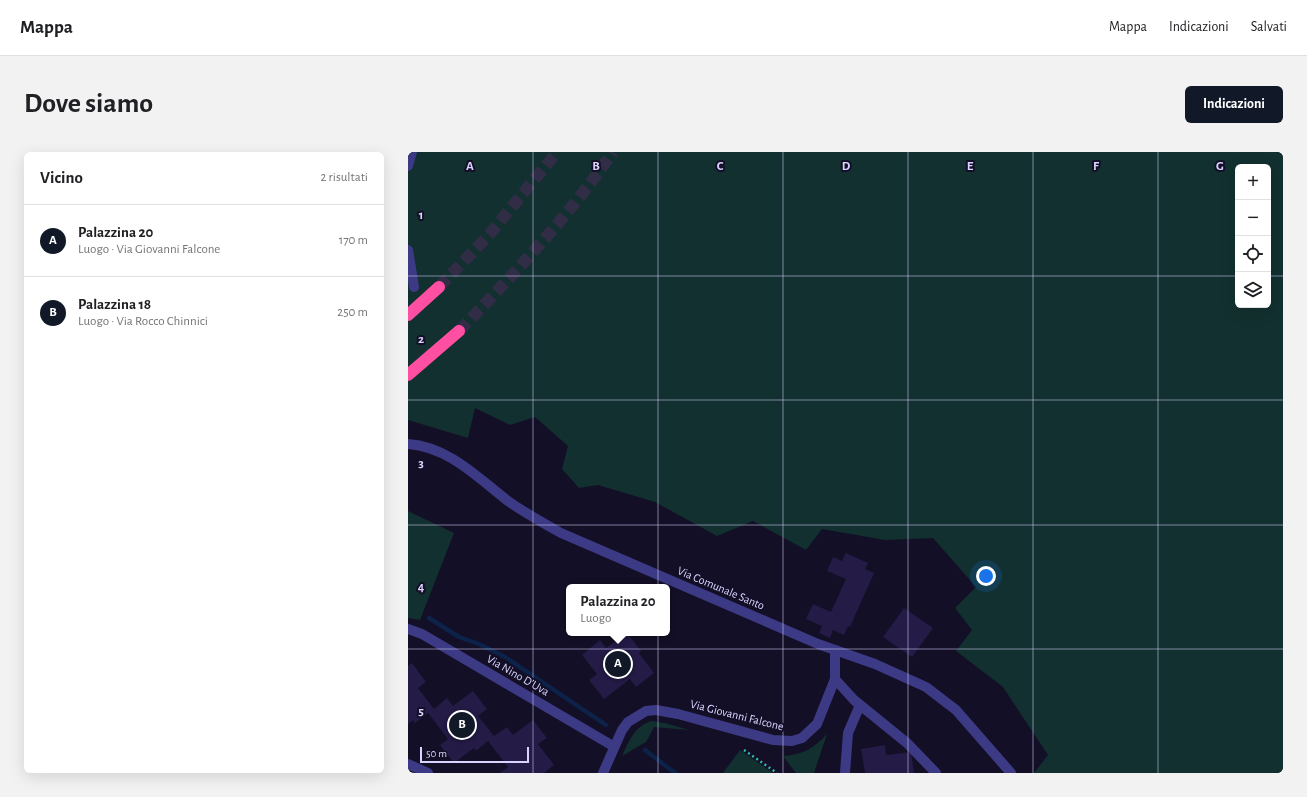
<!DOCTYPE html>
<html lang="it">
<head>
<meta charset="utf-8">
<style>
	:root { --surface:#fff; --page:#f2f2f2; --text:#202124; --muted:#757577; --line:#e0e0e0; --accent:#111827 }
	body { margin:0; font-family:"Alegreya Sans",sans-serif; background:var(--page); color:var(--text) }
	.controls { position:absolute; right:12px; top:12px; display:grid; overflow:hidden; border-radius:6px; box-shadow:0 4px 16px #0002 }
	.controls button { width:36px; height:36px; display:grid; place-items:center; padding:0; border:0; border-bottom:1px solid var(--line); background:var(--surface); color:var(--text); font:20px sans-serif }
	.scale { position:absolute; left:12px; bottom:10px; width:109px; box-sizing:border-box; padding-left:4px; border:2px solid #d9d4ff; border-top:0; font-size:11px; line-height:14px; white-space:nowrap; color:#d9d4ff; -webkit-text-stroke:3px #130f26; paint-order:stroke }
	.you { position:absolute; left:578px; top:424px; width:14px; height:14px; margin:-10px; border:3px solid #fff; border-radius:50%; background:#1a73e8; box-shadow:0 0 0 6px #1a73e833 }
	.badge { display:grid; place-items:center; width:26px; height:26px; border-radius:50%; background:var(--accent); color:#fff; font-size:13px; font-weight:700 }
	.pin { position:absolute; translate:-50% -50%; border:2px solid #fff; box-shadow:0 1px 4px #0006 }
	.popup { position:absolute; left:158px; top:432px; width:104px; height:52px; box-sizing:border-box; display:grid; place-content:center; border-radius:6px; background:var(--surface); filter:drop-shadow(0 1px 3px #0005); font-size:13px; white-space:nowrap; color:var(--muted) }
	.popup b { font-size:15px; color:var(--text) }
	.popup::after { content:''; position:absolute; left:50%; top:100%; margin-left:-8px; border:8px solid transparent; border-top-color:var(--surface) }
	.list { margin:0; padding:0; list-style:none }
	h2 { display:flex; justify-content:space-between; align-items:center; height:52px; margin:0; padding:0 16px; font-size:17px }
	h2 small { font-size:13px; font-weight:400; color:var(--muted) }
	.list li { display:grid; grid-template-columns:26px 1fr auto; gap:12px; align-items:center; box-sizing:border-box; height:72px; padding:0 16px; border-top:1px solid var(--line) }
	.list b { display:block; font-size:15px; white-space:nowrap }
	.list p { margin:0; font-size:13px; white-space:nowrap; color:var(--muted) }
	.list em { font-size:13px; font-style:normal; color:var(--muted) }
	.icon { flex:none; width:22px; height:22px; fill:none; stroke:currentColor; stroke-width:2; stroke-linecap:round; stroke-linejoin:round }
	.map { position:relative; flex:none; width:875px; height:621px; overflow:hidden; border-radius:6px }
	header { display:flex; align-items:center; gap:24px; box-sizing:border-box; height:56px; padding:0 20px; background:var(--surface); border-bottom:1px solid var(--line) }
	header strong { font-size:19px }
	nav { display:flex; gap:22px; margin-inline-start:auto; font-size:14px }
	.intro { display:flex; align-items:center; justify-content:space-between; box-sizing:border-box; height:96px; padding:0 24px }
	h1 { margin:0; font-size:28px }
	.button { padding:10px 18px; border-radius:6px; background:var(--accent); color:#fff; font-size:14px; font-weight:700 }
	main { display:flex; gap:24px; padding:0 24px }
	aside { flex:1; background:var(--surface); border-radius:6px; box-shadow:0 4px 16px #0002 }
	.map>svg:first-child { display:block }
	.green { fill:#12302f; fill-rule:evenodd }
	.lines { fill:none; stroke-linecap:round; stroke-linejoin:round }
	.stream { stroke:#0c2248; stroke-width:4.5 }
	.building { fill:#241b47 }
	.motorway-tunnel { stroke:#312d47; stroke-width:12; stroke-dasharray:12 6; stroke-linecap:butt }
	.path { stroke:#2fb8b0; stroke-width:2.5; stroke-dasharray:2 3; stroke-linecap:butt }
	.minor { stroke:#3d3a85; stroke-width:10 }
	.motorway { stroke:#ff4fa3; stroke-width:12 }
	.grid { fill:none; stroke:#d9d4ff; stroke-width:1; stroke-opacity:0.55 }
	.labels { text-anchor:middle; dominant-baseline:central; stroke-width:4; stroke-linejoin:round; paint-order:stroke }
	.street-label { font-size:12px; fill:#d9d4ff; stroke:#130f26 }
	.grid-label { font-size:13px; text-anchor:middle; font-weight:bold; fill:#d9d4ff; stroke:#130f26; stroke-width:4; stroke-linejoin:round; paint-order:stroke }
</style>
</head>
<body>
<header>
<strong>Mappa</strong>
<nav><a>Mappa</a><a>Indicazioni</a><a>Salvati</a></nav>
</header>
<div class="intro"><h1>Dove siamo</h1><a class="button">Indicazioni</a></div>
<main>
<aside>
<h2>Vicino<small>2 risultati</small></h2>
<ul class="list">
<li><span class="badge">A</span><div><b>Palazzina 20</b><p>Luogo · Via Giovanni Falcone</p></div><em>170 m</em></li>
<li><span class="badge">B</span><div><b>Palazzina 18</b><p>Luogo · Via Rocco Chinnici</p></div><em>250 m</em></li>
</ul>
</aside>
<div class="map">
<svg width="875" height="621" viewBox="0 0 875 621">
	<rect width="100%" height="100%" fill="#130f26"/>
	<g class="green">
		<path d="M 0,0 L 875,0 L 875,621 L 626,621 L 640,603 L 595,535 L 548,499 L 564,478 L 547,456 L 568,435 L 525,386 L 477,388 L 414,377 L 398,398 L 345,369 L 309,384 L 247,350 L 190,333 L 171,336 L 154,317 L 160,294 L 127,265 L 102,273 L 67,256 L 60,286 L 0,268 ZM 830,15 L 860,15 L 860,153 L 830,153 Z"/>
		<path d="M 0,359 L 46,381 L 12,468 L 0,466 Z"/>
		<path d="M 243,569 L 257,571 L 281,578 L 246,575 L 238,590 L 214,604 C 221,589 226,575 243,569 Z"/>
		<path d="M 419,582 L 406,621 L 388,621 L 375,604 C 395,603 406,596 419,582 Z"/>
		<path d="M 332,598 L 365,621 L 315,621 Z"/>
	</g>
	<g class="lines">
		<g class="stream">
			<path d="M 21,466 L 51,485 L 71,492 L 97,505 L 198,573"/>
			<path d="M 237,598 L 267,621"/>
		</g>
	</g>
	<g class="building">
		<path d="M 438,401 L 460,411 L 457,417 L 466,421 L 442,475 L 440,474 L 436,483 L 425,478 L 422,486 L 411,481 L 414,474 L 398,467 L 405,452 L 423,460 L 438,427 L 419,419 L 425,405 L 434,409 Z"/>
		<path d="M 496,456 L 525,476 L 504,505 L 475,485 Z"/>
		<path d="M 219,481 L 233,499 L 231,501 L 246,521 L 228,535 L 222,527 L 196,547 L 181,528 L 189,522 L 174,503 L 192,488 L 198,496 Z"/>
		<path d="M 4,511 L 18,530 L 10,536 L 26,557 L 39,546 L 45,554 L 65,539 L 79,557 L 70,564 L 86,584 L 99,575 L 105,583 L 125,568 L 139,586 L 130,592 L 146,613 L 136,621 L 92,621 L 100,615 L 80,589 L 68,599 L 66,596 L 46,611 L 32,593 L 40,587 L 20,561 L 7,571 L 5,568 L 0,572 L 0,514 Z"/>
		<path d="M 477,593 L 478,603 L 503,600 L 506,621 L 457,621 L 453,597 Z"/>
	</g>
	<g class="lines">
		<g class="motorway-tunnel">
			<path d="M 31,135 L 81,83 L 149,0"/>
			<path d="M 51,179 C 105,123 160,65 205,0"/>
		</g>
		<path class="path" d="M 336,598 L 369,621"/>
		<g class="minor">
			<path d="M 0,14 L 4,0"/>
			<path d="M 0,98 L 6,135"/>
			<path d="M 0,292 C 41,295 69,325 100,349 C 117,361 135,371 153,381 L 410,492 L 467,512 L 518,535 L 548,558 L 603,621"/>
			<path d="M 0,477 L 14,482 L 205,594"/>
			<path d="M 427,527 L 446,548 L 499,591 L 528,621"/>
			<path d="M 0,612 L 20,621"/>
			<path d="M 195,621 L 214,578 L 220,570 L 238,559 L 248,558 L 270,562 L 365,588 L 384,589 L 394,586 L 409,572 L 427,527 L 427,498"/>
			<path d="M 437,621 L 440,581 L 452,553"/>
		</g>
		<g class="motorway">
			<path d="M 0,163 L 31,135"/>
			<path d="M 0,223 L 51,179"/>
		</g>
	</g>
	<path class="grid" d="M 125,0 L 125,621M 250,0 L 250,621M 375,0 L 375,621M 500,0 L 500,621M 625,0 L 625,621M 750,0 L 750,621M 0,124 L 830,124M 860,124 L 875,124M 0,248 L 875,248M 0,373 L 875,373M 0,497 L 875,497"/>
	<g class="labels">
		<g class="street-label">
			<text transform="translate(313 436) rotate(23)">Via Comunale Santo</text>
			<text transform="translate(110 523) rotate(30)">Via Nino D'Uva</text>
			<text transform="translate(329 563) rotate(14)">Via Giovanni Falcone</text>
		</g>
	</g>
	<g class="grid-label">
		<text x="62" y="18">A</text>
		<text x="188" y="18">B</text>
		<text x="312" y="18">C</text>
		<text x="438" y="18">D</text>
		<text x="562" y="18">E</text>
		<text x="688" y="18">F</text>
		<text x="812" y="18">G</text>
		<text x="13" y="67">1</text>
		<text x="13" y="191">2</text>
		<text x="13" y="315">3</text>
		<text x="13" y="439">4</text>
		<text x="13" y="563">5</text>
	</g>
</svg>
<div class="controls">
<button>+</button>
<button>−</button>
<button><svg class="icon" aria-label="locate" viewBox="0 0 24 24"><circle cx="12" cy="12" r="6"/><path d="M12 2v4M12 18v4M2 12h4M18 12h4"/></svg></button>
<button><svg class="icon" aria-label="layers" viewBox="0 0 24 24"><path d="M12 4l9 5-9 5-9-5zM3 14l9 5 9-5"/></svg></button>
</div>
<div class="scale">50 m</div>
<div class="you"></div>
<div class="pin badge" style="left:210px;top:512px">A</div>
<div class="popup"><b>Palazzina 20</b>Luogo</div>
<div class="pin badge" style="left:54px;top:573px">B</div>
</div>
</main>
</body>
</html>
